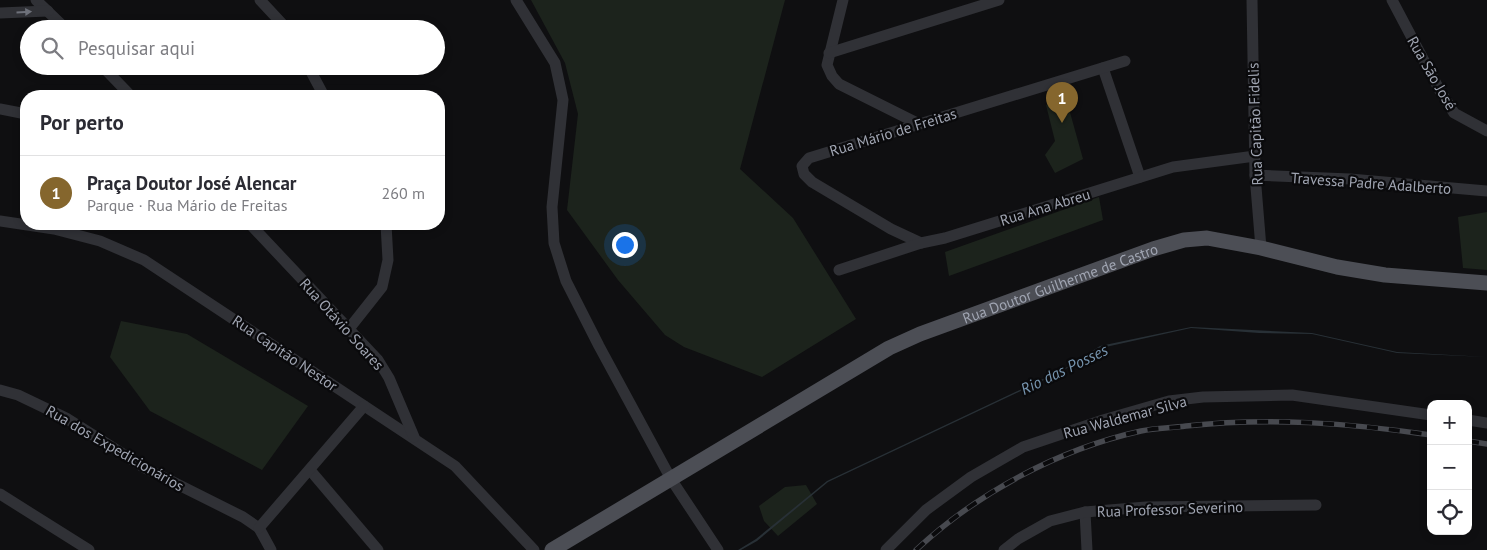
<!DOCTYPE html>
<html lang="pt">
<head>
<meta charset="utf-8">
<style>
	:root { --surface:#fff; --page:#f7f7f7; --text:#2b2b33; --muted:#7c7c81; --line:#e1e1e2; --accent:#85662d }
	body { margin:0; font-family:"PT Sans",sans-serif; background:var(--page); color:var(--text) }
	.controls { position:absolute; right:15px; bottom:15px; display:grid; overflow:hidden; border-radius:10px; box-shadow:0 2px 8px #0003 }
	.controls button { width:45px; height:45px; display:grid; place-items:center; padding:0; border:0; border-bottom:1px solid var(--line); background:var(--surface); color:var(--text); font:25px sans-serif }
	.you { position:absolute; left:624px; top:244px; width:18px; height:18px; margin:-12px; border:4px solid #fff; border-radius:50%; background:#1a73e8; box-shadow:0 0 0 8px #1a73e833 }
	.badge { display:grid; place-items:center; width:32px; height:32px; border-radius:50%; background:var(--accent); color:#fff; font-size:16px; font-weight:700 }
	.pin { position:absolute; translate:-50% -41px; filter:drop-shadow(0 1px 2px #0008) }
	.pin::after { content:''; position:absolute; top:26px; width:18px; height:15px; background:inherit; clip-path:polygon(0 0,100% 0,50% 100%) }
	.list { margin:0; padding:0; list-style:none }
	h2 { display:flex; justify-content:space-between; align-items:center; height:65px; margin:0; padding:0 20px; font-size:21px }
	h2 small { font-size:16px; font-weight:400; color:var(--muted) }
	.list li { display:grid; grid-template-columns:32px 1fr auto; gap:15px; align-items:center; box-sizing:border-box; height:75px; padding:0 20px; border-top:1px solid var(--line) }
	.list b { display:block; font-size:19px; white-space:nowrap }
	.list p { margin:0; font-size:16px; white-space:nowrap; color:var(--muted) }
	.list em { font-size:16px; font-style:normal; color:var(--muted) }
	.icon { flex:none; width:28px; height:28px; fill:none; stroke:currentColor; stroke-width:2; stroke-linecap:round; stroke-linejoin:round }
	.map { position:relative; flex:none; width:1487px; height:550px; overflow:hidden }
	.search { position:absolute; background:var(--surface); box-shadow:0 2px 8px #0003; left:20px; top:20px; width:425px; height:55px; display:flex; align-items:center; gap:12px; box-sizing:border-box; padding:0 18px; border-radius:28px; color:var(--muted); font-size:19px }
	.panel { position:absolute; background:var(--surface); box-shadow:0 2px 8px #0003; left:20px; top:90px; width:425px; height:140px; border-radius:20px }
	.map>svg:first-child { display:block }
	.green { fill:#1c231c }
	.water { fill:#283036 }
	.lines { fill:none; stroke-linecap:round; stroke-linejoin:round }
	.minor { stroke:#303136; stroke-width:11 }
	.major { stroke:#4c4e55; stroke-width:15 }
	.rail-casing { stroke:#47494f; stroke-width:5.5 }
	.rail { stroke:#0a0a0c; stroke-width:4; stroke-dasharray:11; stroke-linecap:butt }
	.oneway { fill:#6e717a }
	.labels { text-anchor:middle; dominant-baseline:central; stroke-width:4.5; stroke-linejoin:round; paint-order:stroke }
	.street-label { font-size:15px; fill:#a0a5b2; stroke:#0a0a0c }
	.water-label { font-size:16px; font-style:italic; fill:#7694ae; stroke:#0a0a0c }
</style>
</head>
<body>
<div class="map">
<svg width="1487" height="550" viewBox="0 0 1487 550">
	<rect width="100%" height="100%" fill="#0f0f11"/>
	<g class="green">
		<path d="M 531,0 L 785,0 L 740,169 L 793,218 L 856,319 L 762,377 L 684,347 L 665,335 L 618,280 L 567,210 L 578,114 L 565,63 Z"/>
		<path d="M 1066,98 L 1083,159 L 1055,173 L 1045,155 L 1055,141 L 1046,105 Z"/>
		<path d="M 1099,197 L 1103,220 L 949,276 L 945,252 Z"/>
		<path d="M 1487,212 L 1487,270 L 1463,268 L 1458,217 Z"/>
		<path d="M 121,321 L 187,334 L 308,406 L 262,470 L 150,411 L 110,357 Z"/>
		<path d="M 806,485 L 817,504 L 778,536 L 764,521 L 759,506 L 785,487 Z"/>
	</g>
	<path class="water" d="M 1191,327 L 1312,333 L 1397,352 L 1487,357 L 1397,353 L 1312,334 L 1259,333 L 1191,328 L 1101,348 L 1059,373 L 828,482 L 757,541 L 741,550 L 738,550 L 756,539 L 827,481 L 1064,369 L 1100,346 Z"/>
	<g class="lines">
		<g class="minor">
			<path d="M 36,0 L 66,29"/>
			<path d="M 260,0 L 287,29"/>
			<path d="M 516,0 L 555,63 L 563,100 L 552,207 L 554,243 L 566,281 L 599,346 L 671,479 L 718,550"/>
			<path d="M 843,0 L 827,65 L 832,76 L 839,84 L 919,124"/>
			<path d="M 1252,0 L 1255,175 L 1261,248"/>
			<path d="M 1392,0 L 1439,89 L 1454,113 L 1487,131"/>
			<path d="M 0,13 L 48,11"/>
			<path d="M 829,53 L 999,0"/>
			<path d="M 102,66 L 131,96"/>
			<path d="M 308,66 L 324,96"/>
			<path d="M 1103,68 L 1140,177"/>
			<path d="M 0,109 L 26,114"/>
			<path d="M 1255,175 L 1350,179 L 1487,191"/>
			<path d="M 0,221 L 54,229 L 100,241 L 144,260 L 455,466 L 534,550"/>
			<path d="M 250,224 L 378,360 L 389,378 L 414,437"/>
			<path d="M 921,243 L 891,229 L 812,182 L 804,174 L 802,166 L 809,158 L 1125,61"/>
			<path d="M 839,270 L 921,243 L 945,238 L 1173,167 L 1255,156"/>
			<path d="M 348,330 L 382,287 L 388,260 L 386,224"/>
			<path d="M 0,390 L 18,395 L 66,418 L 145,468 L 243,517 L 259,528 L 271,550"/>
			<path d="M 1468,420 L 1487,423"/>
			<path d="M 310,470 L 378,550"/>
			<path d="M 0,494 L 89,550"/>
			<path d="M 1085,512 L 1087,550"/>
			<path d="M 259,528 L 364,406"/>
			<path d="M 886,550 L 926,510 L 971,477 L 1023,447 L 1103,420 L 1169,401 L 1203,397 L 1292,395 L 1431,415"/>
			<path d="M 1004,550 L 1018,539 L 1050,521 L 1085,512 L 1146,507 L 1316,505"/>
		</g>
		<path class="major" id="s1" d="M 552,550 L 889,348 L 920,334 L 1153,249 L 1184,240 L 1207,238 L 1261,248 L 1337,267 L 1385,275 L 1487,283"/>
		<defs>
			<g id="rail">
				<path d="M 1468,441 L 1487,444"/>
				<path d="M 916,550 C 977,493 1059,449 1141,431 C 1156,428 1171,428 1186,426 C 1268,417 1349,423 1431,435"/>
			</g>
		</defs>
		<use href="#rail" class="rail-casing"/>
		<use href="#rail" class="rail"/>
	</g>
	<defs><path id="oneway-solid" d="M-6-.8H1V-3.2L6.5 0L1 3.2V.8H-6Z" transform="scale(1.25)"/></defs>
	<use class="oneway" href="#oneway-solid" transform="translate(24 12) rotate(-3)"/>
	<g class="labels">
		<g class="street-label">
			<text transform="translate(1432 73) rotate(60)">Rua São José</text>
			<text transform="translate(1255 124) rotate(-92)">Rua Capitão Fidelis</text>
			<text transform="translate(893 132) rotate(-17)">Rua Mário de Freitas</text>
			<text transform="translate(1371 183) rotate(4)">Travessa Padre Adalberto</text>
			<text transform="translate(1045 207) rotate(-17)">Rua Ana Abreu</text>
			<text stroke="none"><textPath href="#s1" startOffset="576">Rua Doutor Guilherme de Castro</textPath></text>
			<text transform="translate(342 324) rotate(48)">Rua Otávio Soares</text>
			<text transform="translate(285 353) rotate(34)">Rua Capitão Nestor</text>
			<text transform="translate(1125 417) rotate(-15)">Rua Waldemar Silva</text>
			<text transform="translate(115 448) rotate(30)">Rua dos Expedicionários</text>
			<text transform="translate(1170 509) rotate(-2)">Rua Professor Severino</text>
		</g>
		<g class="water-label">
			<text transform="translate(1064 369) rotate(-26)">Rio das Posses</text>
		</g>
	</g>
</svg>
<div class="controls">
<button>+</button>
<button>−</button>
<button><svg class="icon" aria-label="locate" viewBox="0 0 24 24"><circle cx="12" cy="12" r="6"/><path d="M12 2v4M12 18v4M2 12h4M18 12h4"/></svg></button>
</div>
<div class="you"></div>
<div class="pin badge" style="left:1062px;top:123px">1</div>
<div class="search"><svg class="icon" aria-label="search" viewBox="0 0 24 24"><circle cx="10" cy="10" r="6"/><path d="M15 15l6 6"/></svg>Pesquisar aqui</div>
<section class="panel">
<h2>Por perto<small></small></h2>
<ul class="list">
<li><span class="badge">1</span><div><b>Praça Doutor José Alencar</b><p>Parque · Rua Mário de Freitas</p></div><em>260 m</em></li>
</ul>
</section>
</div>
</body>
</html>
